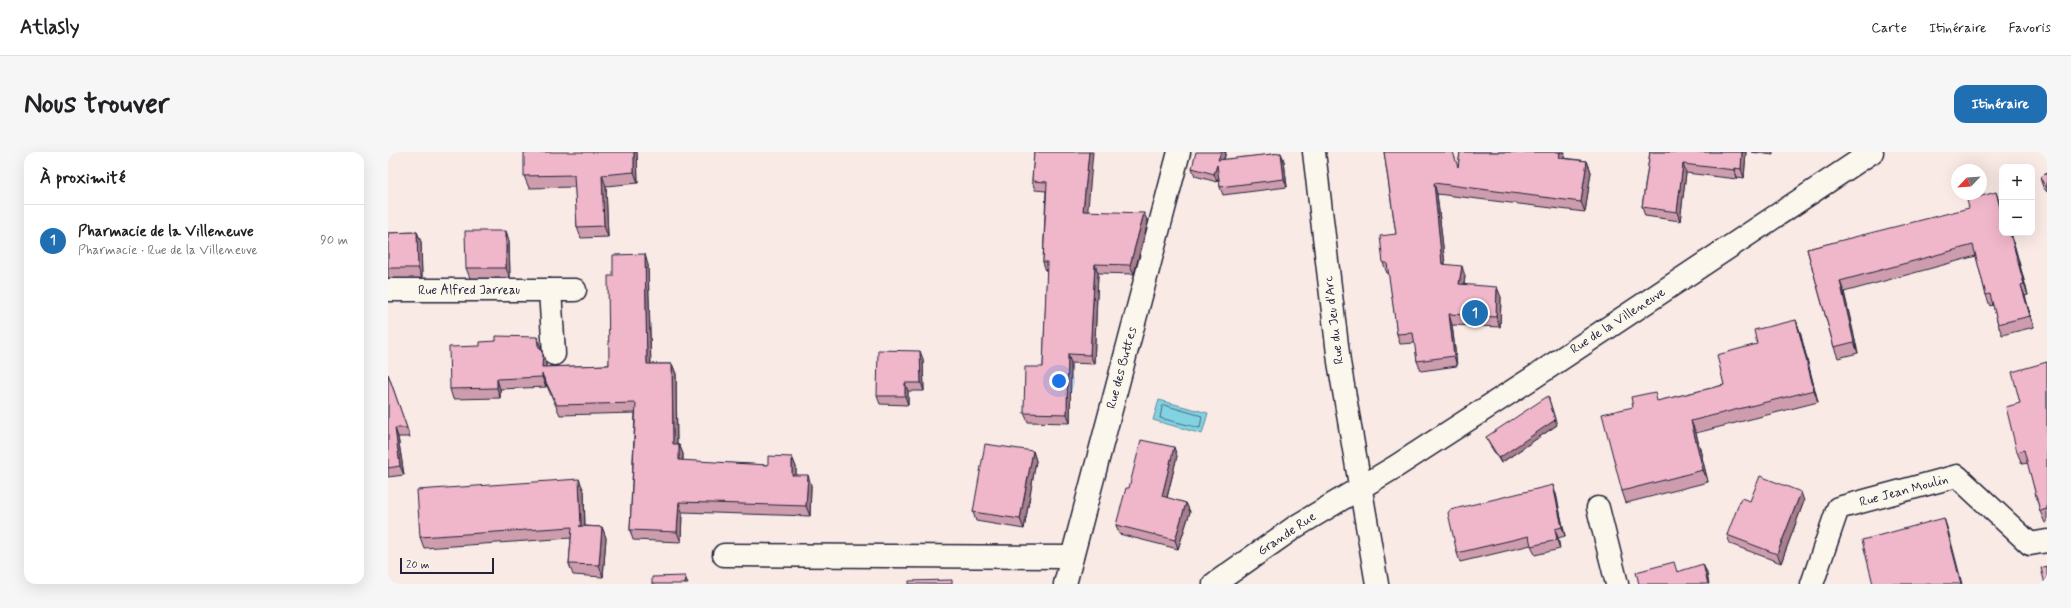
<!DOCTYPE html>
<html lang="fr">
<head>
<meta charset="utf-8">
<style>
	:root { --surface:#fff; --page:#f6f6f6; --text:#202124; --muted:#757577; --line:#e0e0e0; --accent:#1f6fb2 }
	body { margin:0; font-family:Mynerve,sans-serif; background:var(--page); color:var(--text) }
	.controls { position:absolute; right:12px; top:12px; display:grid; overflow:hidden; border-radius:8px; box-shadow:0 4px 16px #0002 }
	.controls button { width:36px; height:36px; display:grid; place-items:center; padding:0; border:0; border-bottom:1px solid var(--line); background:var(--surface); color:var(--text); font:20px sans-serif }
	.compass { position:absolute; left:1563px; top:12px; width:36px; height:36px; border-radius:50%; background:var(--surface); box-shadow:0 4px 16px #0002; rotate:245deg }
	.scale { position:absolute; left:12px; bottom:10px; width:94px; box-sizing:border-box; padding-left:4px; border:2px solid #22223b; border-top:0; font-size:11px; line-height:14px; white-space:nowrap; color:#22223b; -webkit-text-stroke:3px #fbf7ec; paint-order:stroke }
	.you { position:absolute; left:671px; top:229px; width:14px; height:14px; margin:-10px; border:3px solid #fff; border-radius:50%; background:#1a73e8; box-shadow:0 0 0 6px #1a73e833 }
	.badge { display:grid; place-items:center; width:26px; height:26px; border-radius:50%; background:var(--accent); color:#fff; font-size:13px; font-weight:700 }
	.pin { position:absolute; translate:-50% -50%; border:2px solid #fff; box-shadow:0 1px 4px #0006 }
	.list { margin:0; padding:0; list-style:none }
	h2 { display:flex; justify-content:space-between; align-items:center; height:52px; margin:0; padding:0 16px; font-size:17px }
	h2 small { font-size:13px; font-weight:400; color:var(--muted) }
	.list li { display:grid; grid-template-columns:26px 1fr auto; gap:12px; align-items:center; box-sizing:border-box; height:72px; padding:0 16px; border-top:1px solid var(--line) }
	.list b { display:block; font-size:15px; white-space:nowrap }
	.list p { margin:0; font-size:13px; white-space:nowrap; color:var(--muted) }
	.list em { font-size:13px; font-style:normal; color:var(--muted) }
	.map { position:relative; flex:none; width:1659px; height:432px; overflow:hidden; border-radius:12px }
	header { display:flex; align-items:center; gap:24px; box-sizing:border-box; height:56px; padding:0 20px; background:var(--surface); border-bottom:1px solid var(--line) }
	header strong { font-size:19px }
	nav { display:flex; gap:22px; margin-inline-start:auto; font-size:14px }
	.intro { display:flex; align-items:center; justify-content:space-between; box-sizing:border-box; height:96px; padding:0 24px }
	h1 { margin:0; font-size:28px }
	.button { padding:10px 18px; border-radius:12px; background:var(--accent); color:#fff; font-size:14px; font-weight:700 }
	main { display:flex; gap:24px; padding:0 24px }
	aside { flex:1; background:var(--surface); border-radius:12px; box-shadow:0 4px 16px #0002 }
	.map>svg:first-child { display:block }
	.water { fill:#83d2e1; stroke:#5c8c9f }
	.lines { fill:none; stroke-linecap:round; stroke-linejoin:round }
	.shore { stroke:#49687d; stroke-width:1 }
	.minor-casing { stroke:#22223b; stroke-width:25 }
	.major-casing { stroke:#22223b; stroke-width:25 }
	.minor { stroke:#fbf7ec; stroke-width:22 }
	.major { stroke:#fbf7ec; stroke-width:22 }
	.wall { fill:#ce9dad; stroke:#22223b }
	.shaded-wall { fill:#a87f8d; stroke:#22223b }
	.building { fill:#f0b6c9; stroke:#22223b }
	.labels { text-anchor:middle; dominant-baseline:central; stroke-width:3; stroke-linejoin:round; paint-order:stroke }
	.street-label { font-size:13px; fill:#22223b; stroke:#fbf7ec }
</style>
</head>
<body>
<header>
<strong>Atlasly</strong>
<nav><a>Carte</a><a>Itinéraire</a><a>Favoris</a></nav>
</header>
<div class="intro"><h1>Nous trouver</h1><a class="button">Itinéraire</a></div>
<main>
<aside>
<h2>À proximité<small></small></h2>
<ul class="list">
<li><span class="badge">1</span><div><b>Pharmacie de la Villeneuve</b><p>Pharmacie · Rue de la Villeneuve</p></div><em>90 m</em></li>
</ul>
</aside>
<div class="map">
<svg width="1659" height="432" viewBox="0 0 1659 432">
	<rect width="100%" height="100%" fill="#f9eae5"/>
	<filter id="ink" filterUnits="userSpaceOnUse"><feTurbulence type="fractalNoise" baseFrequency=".025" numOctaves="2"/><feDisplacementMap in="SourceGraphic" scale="8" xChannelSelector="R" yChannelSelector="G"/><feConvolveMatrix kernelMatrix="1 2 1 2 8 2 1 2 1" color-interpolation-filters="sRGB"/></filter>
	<g filter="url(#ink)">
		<path class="water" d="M 771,248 L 820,261 L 814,282 L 765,268 Z"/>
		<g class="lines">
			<path class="shore" d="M 776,253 L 814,264 L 812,276 L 772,266 L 774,255 Z"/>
			<defs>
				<g id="minor">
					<path d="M 926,0 L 951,210 L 989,432"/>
					<path d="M 0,138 L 187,138"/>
					<path d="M 162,138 L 166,202"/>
					<path d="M 1210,356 L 1229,432"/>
					<path d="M 336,403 L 684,405"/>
					<path d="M 677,432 L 791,0"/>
					<path d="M 1424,432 L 1450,356 L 1569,324 L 1642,392 L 1659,389"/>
				</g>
				<path id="major" d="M 826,432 L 907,375 L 1007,315 L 1146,225 L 1484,0"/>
			</defs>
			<use href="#minor" class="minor-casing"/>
			<use href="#major" class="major-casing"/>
			<use href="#minor" class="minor"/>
			<use href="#major" class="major"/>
		</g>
		<g class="wall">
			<path d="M 249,0 L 250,31 L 218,34 L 220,85 L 193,86 L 189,75 L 187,35 L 141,36 L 136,24 Z"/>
			<path d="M 646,0 L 699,59 L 760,70 L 746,122 L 710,121 L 706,212 L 683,211 L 682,271 L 640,270 L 636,261 L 655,215 L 659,119 L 658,119 L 655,110 L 658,39 L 647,38 L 644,29 Z"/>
			<path d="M 838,0 L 836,8 L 893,1 L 896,9 L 899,35 L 835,43 L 832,35 L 831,26 L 829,30 L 807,24 L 804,16 Z"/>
			<path d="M 996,0 L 1070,15 L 1072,0 L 1177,0 L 1176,6 L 1199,9 L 1203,20 L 1197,60 L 1049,42 L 1057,112 L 1077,124 L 1076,132 L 1113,145 L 1112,175 L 1064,173 L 1069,214 L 1033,219 L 1029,209 L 1027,191 L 1012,192 L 1009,182 L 1001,121 L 999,121 L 995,111 L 1008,82 Z"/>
			<path d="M 1262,0 L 1358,0 L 1356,26 L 1349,25 L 1349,27 L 1298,21 L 1292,69 L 1257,64 L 1254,55 Z"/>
			<path d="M 1363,0 L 1385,0 L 1385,3 Z"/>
			<path d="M 1659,21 L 1659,40 L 1655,35 L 1652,26 Z"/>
			<path d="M 1612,51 L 1614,81 L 1623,81 L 1640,143 L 1637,144 L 1646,175 L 1614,183 L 1610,172 L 1605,153 L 1602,154 L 1598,143 L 1588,104 L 1456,140 L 1470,201 L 1450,206 L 1446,195 L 1419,97 Z"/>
			<path d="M 118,79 L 121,89 L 122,126 L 82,126 L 78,116 Z"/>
			<path d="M 29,80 L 33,90 L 34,126 L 0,126 L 0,81 Z"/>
			<path d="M 260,113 L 263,212 L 284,212 L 288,222 L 289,292 L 291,292 L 295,302 L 295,309 L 380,313 L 404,305 L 408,315 L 408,323 L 423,333 L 422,364 L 294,360 L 293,390 L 245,388 L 242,378 L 247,261 L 172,263 L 158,232 L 158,235 L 112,237 L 112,246 L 65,247 L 62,237 L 92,194 L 108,189 L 153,195 L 153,199 L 158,212 L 158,215 L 221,213 L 225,124 Z"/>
			<path d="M 1408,168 L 1412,180 L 1430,250 L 1308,281 L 1320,330 L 1238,351 L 1234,339 L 1270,249 L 1336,233 L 1369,192 Z"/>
			<path d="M 535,207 L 536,239 L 520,239 L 520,253 L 492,252 L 489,244 Z"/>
			<path d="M 1659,210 L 1659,370 L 1657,371 L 1652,359 L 1640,311 L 1634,312 L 1629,300 L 1632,251 Z"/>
			<path d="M 0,222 L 22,285 L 10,285 L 16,323 L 0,325 Z"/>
			<path d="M 1169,273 L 1113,311 L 1100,290 L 1098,285 Z"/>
			<path d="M 645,299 L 648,309 L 636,377 L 588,369 L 585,360 Z"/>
			<path d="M 789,304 L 779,346 L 798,351 L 802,360 L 790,397 L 731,382 L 728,373 L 741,336 Z"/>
			<path d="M 196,339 L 197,374 L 214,375 L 218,386 L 215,425 L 185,423 L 181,412 L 183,386 L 36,396 L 32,385 Z"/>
			<path d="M 1168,342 L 1177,384 L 1170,386 L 1172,397 L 1147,403 L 1143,393 L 1072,410 L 1069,401 Z"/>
			<path d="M 1362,349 L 1416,349 L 1393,411 L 1342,392 L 1339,383 Z"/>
		</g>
		<g class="shaded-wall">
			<path d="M 246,0 L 249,0 L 250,31 L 246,20 Z"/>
			<path d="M 701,0 L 705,0 L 699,68 L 695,59 Z"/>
			<path d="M 833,0 L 838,0 L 833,16 L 830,8 Z"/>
			<path d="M 1172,0 L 1177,0 L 1175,16 L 1171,6 Z"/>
			<path d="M 1354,0 L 1358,0 L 1356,26 L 1353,17 Z"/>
			<path d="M 893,1 L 896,9 L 899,35 L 896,27 Z"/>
			<path d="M 1199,9 L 1203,20 L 1197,60 L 1193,50 Z"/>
			<path d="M 1295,12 L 1298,21 L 1292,69 L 1289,60 Z"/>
			<path d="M 829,13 L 832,21 L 829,30 L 826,22 Z"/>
			<path d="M 1346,16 L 1349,25 L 1349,27 L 1346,18 Z"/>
			<path d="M 214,23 L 218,34 L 220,85 L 216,74 Z"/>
			<path d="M 1046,31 L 1049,42 L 1058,122 L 1054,112 Z"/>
			<path d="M 1608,40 L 1614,59 L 1614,63 Z"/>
			<path d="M 756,61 L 760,70 L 746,122 L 742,113 Z"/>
			<path d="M 118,79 L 121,89 L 122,126 L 118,116 Z"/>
			<path d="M 29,80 L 33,90 L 34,126 L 30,116 Z"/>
			<path d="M 1622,81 L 1623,81 L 1640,143 L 1636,132 Z"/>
			<path d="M 257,102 L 260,113 L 263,222 L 259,212 Z"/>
			<path d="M 707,112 L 710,121 L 706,212 L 702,203 Z"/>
			<path d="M 1074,114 L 1077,124 L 1075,142 L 1071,132 Z"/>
			<path d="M 1452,129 L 1456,140 L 1470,201 L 1466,190 Z"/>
			<path d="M 1633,133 L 1637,144 L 1646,175 L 1642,164 Z"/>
			<path d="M 1109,135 L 1113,145 L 1112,175 L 1108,165 Z"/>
			<path d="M 1061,162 L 1064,173 L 1069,214 L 1066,204 Z"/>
			<path d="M 1408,168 L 1412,180 L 1430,250 L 1426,238 Z"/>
			<path d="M 149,185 L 153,195 L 154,203 L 150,193 Z"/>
			<path d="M 532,199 L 535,207 L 536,239 L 533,231 Z"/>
			<path d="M 155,202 L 158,212 L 158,225 L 154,215 Z"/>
			<path d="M 680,202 L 683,211 L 682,271 L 679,262 Z"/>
			<path d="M 284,212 L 288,222 L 289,302 L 285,292 Z"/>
			<path d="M 154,222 L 158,232 L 158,235 L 154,225 Z"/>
			<path d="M 109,227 L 112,237 L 112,246 L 109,236 Z"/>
			<path d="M 517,231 L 520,239 L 520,253 L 517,244 Z"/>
			<path d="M 1160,244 L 1169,273 L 1113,311 L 1111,306 Z"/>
			<path d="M 1303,269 L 1308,281 L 1320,330 L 1315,318 Z"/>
			<path d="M 7,276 L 10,285 L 16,323 L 12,314 Z"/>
			<path d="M 291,292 L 295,302 L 294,319 L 291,308 Z"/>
			<path d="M 786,295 L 789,304 L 777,353 L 774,344 Z"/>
			<path d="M 645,299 L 648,309 L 636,377 L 632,367 Z"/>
			<path d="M 404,305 L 408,315 L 408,333 L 404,323 Z"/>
			<path d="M 420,323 L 423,333 L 422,364 L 418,354 Z"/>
			<path d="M 191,327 L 196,339 L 197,385 L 193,374 Z"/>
			<path d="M 1165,333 L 1168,342 L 1177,384 L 1174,375 Z"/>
			<path d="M 1413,340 L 1416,349 L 1393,411 L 1389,402 Z"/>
			<path d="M 291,350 L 294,360 L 293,390 L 289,380 Z"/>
			<path d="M 798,351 L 802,360 L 790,397 L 787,388 Z"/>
			<path d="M 1556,366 L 1560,378 L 1574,432 L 1573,432 Z"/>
			<path d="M 214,375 L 218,386 L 215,425 L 211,413 Z"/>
			<path d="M 1167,377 L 1170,386 L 1172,397 L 1169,388 Z"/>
			<path d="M 1315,412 L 1319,421 L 1321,432 L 1320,432 Z"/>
			<path d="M 297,424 L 300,432 L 297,432 Z"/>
		</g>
		<g class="building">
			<path d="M 136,0 L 246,0 L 246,20 L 214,23 L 216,74 L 189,75 L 186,23 L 136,24 Z"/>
			<path d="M 646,0 L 701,0 L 695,59 L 756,61 L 742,113 L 707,112 L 702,203 L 680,202 L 679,262 L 636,261 L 637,215 L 655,215 L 659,110 L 655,110 L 659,30 L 644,29 Z"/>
			<path d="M 808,0 L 833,0 L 830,8 L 893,1 L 896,27 L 832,35 L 829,13 L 826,22 L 804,16 Z"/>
			<path d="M 996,0 L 1065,0 L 1070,15 L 1072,0 L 1172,0 L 1171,6 L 1199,9 L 1193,50 L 1046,31 L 1054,112 L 1074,114 L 1071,132 L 1109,135 L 1108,165 L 1061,162 L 1066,204 L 1029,209 L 1025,181 L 1009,182 L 999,111 L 995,111 L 992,84 L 1008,82 Z"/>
			<path d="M 1262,0 L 1354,0 L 1353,17 L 1346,16 L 1346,18 L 1295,12 L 1289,60 L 1254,55 Z"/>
			<path d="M 1659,21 L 1659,36 L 1652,26 Z"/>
			<path d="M 1608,40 L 1614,63 L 1614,81 L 1622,81 L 1636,132 L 1633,133 L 1642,164 L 1610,172 L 1602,142 L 1598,143 L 1585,93 L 1452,129 L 1466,190 L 1446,195 L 1419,97 L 1581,56 L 1579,48 Z"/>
			<path d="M 77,79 L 118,79 L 118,116 L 78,116 Z"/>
			<path d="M 29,80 L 30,116 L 0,116 L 0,81 Z"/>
			<path d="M 257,102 L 259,212 L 284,212 L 285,292 L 291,292 L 291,308 L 380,313 L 380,304 L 404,305 L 404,323 L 420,323 L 418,354 L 291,350 L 289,380 L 242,378 L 248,251 L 169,253 L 154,222 L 154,225 L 109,227 L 109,236 L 62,237 L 61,195 L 92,194 L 92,190 L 108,189 L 108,184 L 149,185 L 150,193 L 155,202 L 154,215 L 221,213 L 220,124 L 225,124 L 225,103 Z"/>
			<path d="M 1408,168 L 1426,238 L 1303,269 L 1315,318 L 1234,339 L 1214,262 L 1245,255 L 1243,245 L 1267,240 L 1269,249 L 1336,233 L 1329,203 L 1369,192 L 1366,178 Z"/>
			<path d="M 490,198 L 532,199 L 533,231 L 517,231 L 517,244 L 489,244 Z"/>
			<path d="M 1659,210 L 1659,357 L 1652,359 L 1636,298 L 1629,300 L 1618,255 L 1632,251 L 1624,220 Z"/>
			<path d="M 0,222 L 19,276 L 7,276 L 12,314 L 0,316 Z"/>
			<path d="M 1160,244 L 1167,268 L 1111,306 L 1098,285 Z"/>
			<path d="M 753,288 L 786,295 L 774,344 L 798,351 L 787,388 L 728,373 L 738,336 L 741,336 Z"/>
			<path d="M 597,292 L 645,299 L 632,367 L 585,360 Z"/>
			<path d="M 1372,324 L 1413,340 L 1389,402 L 1339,383 L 1353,346 L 1362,349 Z"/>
			<path d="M 191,327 L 193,374 L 191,374 L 214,375 L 211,413 L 181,412 L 184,375 L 32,385 L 29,338 Z"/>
			<path d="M 1165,333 L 1174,375 L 1167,377 L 1169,388 L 1143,394 L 1141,384 L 1069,401 L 1060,361 L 1062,358 Z"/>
			<path d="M 1556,366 L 1573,432 L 1485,432 L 1474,388 Z"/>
			<path d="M 1286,410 L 1289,420 L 1315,412 L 1320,432 L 1251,432 L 1248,420 Z"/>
			<path d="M 1659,414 L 1659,432 L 1657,432 L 1653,416 Z"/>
			<path d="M 297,424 L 297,432 L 264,432 L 264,425 Z"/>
			<path d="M 564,428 L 564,432 L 521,432 L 521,429 Z"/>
		</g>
	</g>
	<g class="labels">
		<g class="street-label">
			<text x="81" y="138">Rue Alfred Jarreau</text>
			<text transform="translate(946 168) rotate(-97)">Rue du Jeu d'Arc</text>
			<text transform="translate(1230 169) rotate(-33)">Rue de la Villeneuve</text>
			<text transform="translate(734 216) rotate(-75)">Rue des Buttes</text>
			<text transform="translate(1516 339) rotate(-15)">Rue Jean Moulin</text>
			<text transform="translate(899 382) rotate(-34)">Grande Rue</text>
		</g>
	</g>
</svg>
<div class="controls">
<button>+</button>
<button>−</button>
</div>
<svg class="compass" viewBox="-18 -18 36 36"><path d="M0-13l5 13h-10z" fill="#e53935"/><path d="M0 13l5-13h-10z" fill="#757577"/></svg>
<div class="scale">20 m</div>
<div class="you"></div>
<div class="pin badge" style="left:1087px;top:161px">1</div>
</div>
</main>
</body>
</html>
